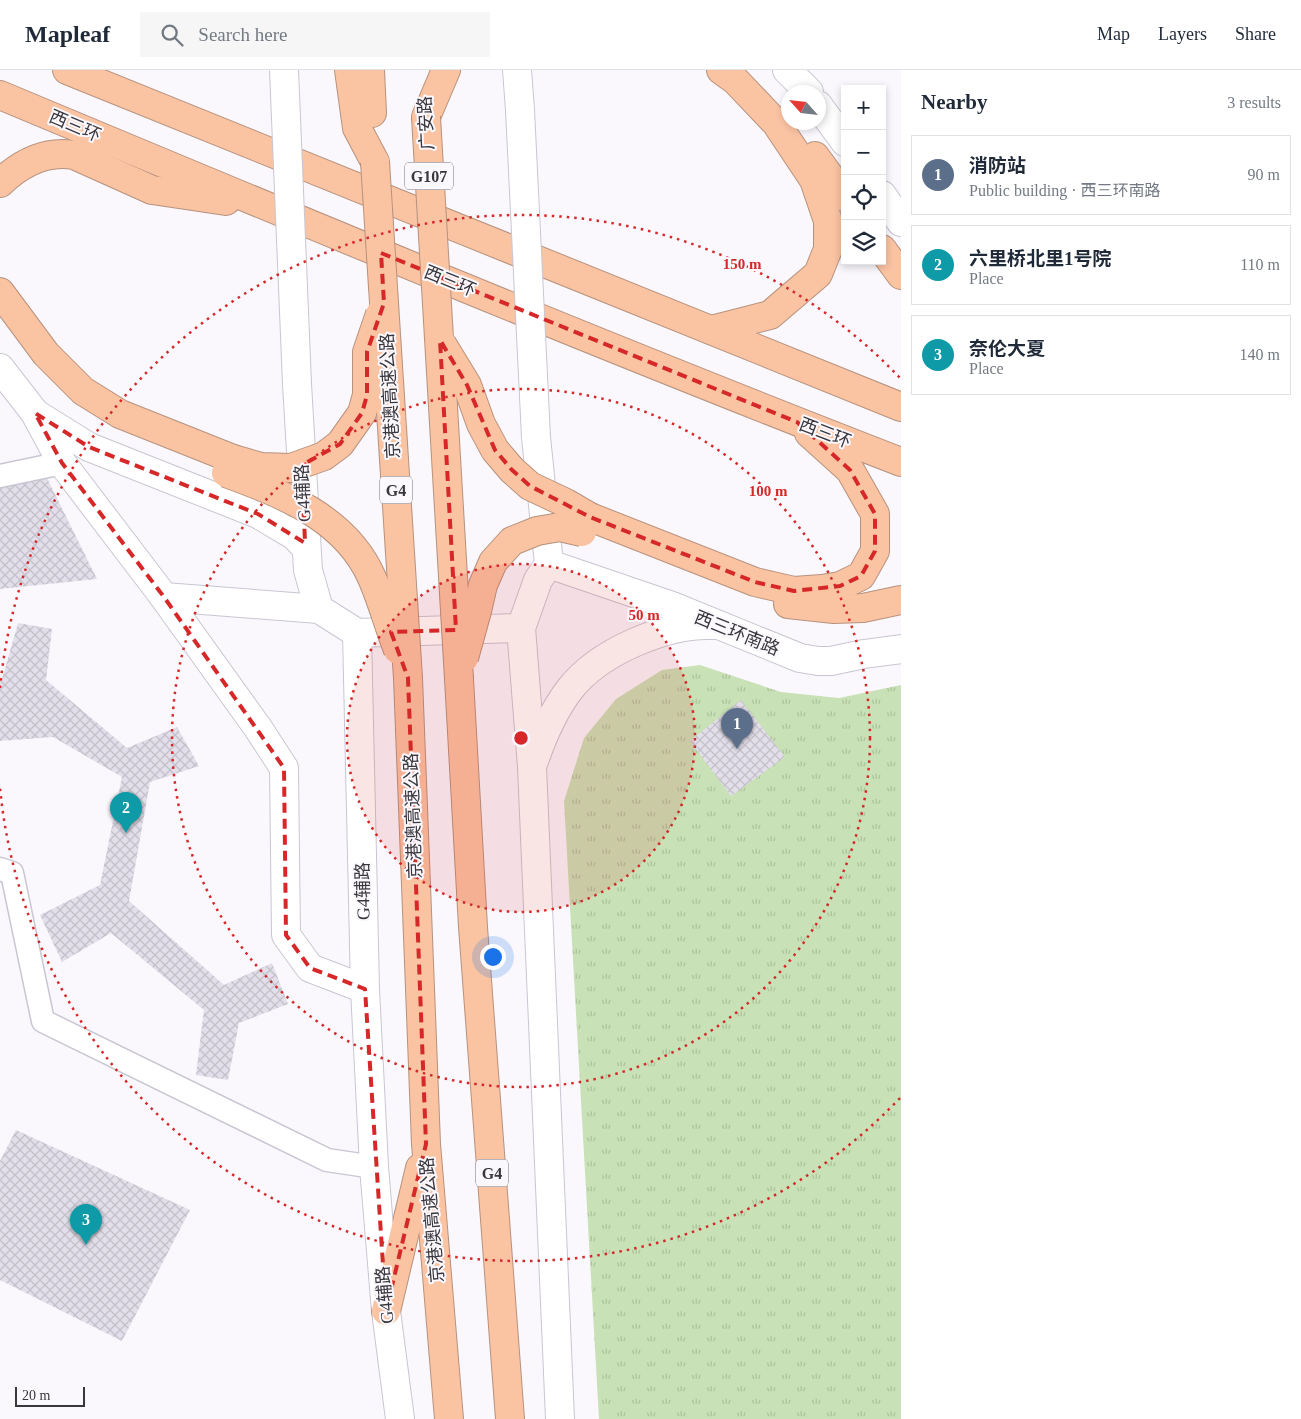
<!DOCTYPE html>
<html lang="en">
<head>
<meta charset="utf-8">
<style>
	:root { --surface:#fff; --page:#f6f6f7; --text:#1f2937; --muted:#747a83; --line:#e0e1e3; --accent:#2563eb }
	body { margin:0; font-family:"Times New Roman","Noto Sans SC",serif; background:var(--page); color:var(--text) }
	.controls { position:absolute; right:15px; top:15px; display:grid; overflow:hidden; border-radius:0px; box-shadow:0 2px 8px #0003 }
	.controls button { width:45px; height:45px; display:grid; place-items:center; padding:0; border:0; border-bottom:1px solid var(--line); background:var(--surface); color:var(--text); font:25px sans-serif }
	.compass { position:absolute; left:781px; top:15px; width:45px; height:45px; border-radius:50%; background:var(--surface); box-shadow:0 2px 8px #0003; rotate:297deg }
	.scale { position:absolute; left:15px; bottom:12px; width:70px; box-sizing:border-box; padding-left:5px; border:2px solid #39373c; border-top:0; font-size:14px; line-height:18px; white-space:nowrap; color:#39373c; -webkit-text-stroke:4px #faf8fd; paint-order:stroke }
	.you { position:absolute; left:492px; top:886px; width:18px; height:18px; margin:-12px; border:4px solid #fff; border-radius:50%; background:#1a73e8; box-shadow:0 0 0 8px #1a73e833 }
	.badge { display:grid; place-items:center; width:32px; height:32px; border-radius:50%; background:var(--accent); color:#fff; font-size:16px; font-weight:700 }
	.pin { position:absolute; translate:-50% -41px; filter:drop-shadow(0 1px 2px #0008) }
	.pin::after { content:''; position:absolute; top:26px; width:18px; height:15px; background:inherit; clip-path:polygon(0 0,100% 0,50% 100%) }
	.list { margin:0; padding:0; list-style:none }
	h2 { display:flex; justify-content:space-between; align-items:center; height:65px; margin:0; padding:0 20px; font-size:21px }
	h2 small { font-size:16px; font-weight:400; color:var(--muted) }
	.list li { display:grid; grid-template-columns:32px 1fr auto; gap:15px; align-items:center; box-sizing:border-box; height:80px; margin:0 10px 10px; padding:0 10px; border:1px solid var(--line); border-radius:0px }
	.list b { display:block; font-size:19px; white-space:nowrap }
	.list p { margin:0; font-size:16px; white-space:nowrap; color:var(--muted) }
	.list em { font-size:16px; font-style:normal; color:var(--muted) }
	.icon { flex:none; width:28px; height:28px; fill:none; stroke:currentColor; stroke-width:2; stroke-linecap:round; stroke-linejoin:round }
	.map { position:relative; flex:none; width:901px; height:1349px; overflow:hidden }
	header { display:flex; align-items:center; gap:30px; box-sizing:border-box; height:70px; padding:0 25px; background:var(--surface); border-bottom:1px solid var(--line) }
	header strong { font-size:24px }
	nav { display:flex; gap:28px; margin-inline-start:auto; font-size:18px }
	.search { width:350px; height:45px; background:var(--page); display:flex; align-items:center; gap:12px; box-sizing:border-box; padding:0 18px; border-radius:0px; color:var(--muted); font-size:19px }
	main { display:flex }
	aside { flex:1; background:var(--surface) }
	.map>svg:first-child { display:block }
	.park { fill:url(#park-tufts) }
	.building { fill:url(#building-cross-hatch) }
	.lines { fill:none; stroke-linecap:round; stroke-linejoin:round }
	.street-casing { stroke:#c9c6d2; stroke-width:25 }
	.secondary-casing { stroke:#c9c6d2; stroke-width:30 }
	.highway-casing { stroke:#b6927e; stroke-width:30 }
	.street { stroke:#fff; stroke-width:22 }
	.secondary { stroke:#fff; stroke-width:28 }
	.highway { stroke:#fac3a2; stroke-width:28 }
	.secondary-bridge-casing { stroke:#c9c6d2; stroke-width:30; stroke-linecap:butt }
	.highway-bridge-casing { stroke:#b6927e; stroke-width:30; stroke-linecap:butt }
	.secondary-bridge { stroke:#fff; stroke-width:28 }
	.highway-bridge { stroke:#fac3a2; stroke-width:28 }
	.marked { fill:none; stroke:#d62828; stroke-width:4; stroke-dasharray:10 6; stroke-linejoin:round }
	.ring { fill:none; stroke:#d62828; stroke-width:2.5; stroke-dasharray:2.5 5 }
	.labels { text-anchor:middle; dominant-baseline:central; stroke-width:4; stroke-linejoin:round; paint-order:stroke }
	.shield { fill:#faf8fd; stroke:#737176; stroke-width:1 }
	.shield-label { font-size:16px; font-weight:bold; fill:#39373c }
	.street-label { font-size:18px; fill:#39373c; stroke:#faf8fd }
	.centre { fill:#d62828; stroke:#faf8fd; stroke-width:2.5 }
	.ring-label { font-size:15px; text-anchor:middle; font-weight:bold; fill:#d62828; stroke:#faf8fd; stroke-width:4; stroke-linejoin:round; paint-order:stroke }
</style>
</head>
<body>
<header>
<strong>Mapleaf</strong>
<div class="search"><svg class="icon" aria-label="search" viewBox="0 0 24 24"><circle cx="10" cy="10" r="6"/><path d="M15 15l6 6"/></svg>Search here</div>
<nav><a>Map</a><a>Layers</a><a>Share</a></nav>
</header>
<main>
<div class="map">
<svg width="901" height="1349" viewBox="0 0 901 1349">
	<defs>
		<pattern id="park-tufts" width="24" height="20" patternUnits="userSpaceOnUse" patternTransform="scale(1.25)"><rect width="24" height="20" fill="#c9e1b6"/><path d="M3 7l-1-3M5 7V3M7 7l1-3M15 17l-1-3M17 17v-4M19 17l1-3" fill="none" stroke="#adc29d"/></pattern>
		<pattern id="building-cross-hatch" width="8" height="8" patternUnits="userSpaceOnUse" patternTransform="scale(1.25)"><rect width="8" height="8" fill="#e2dfeb"/><path d="M0 0l8 8M0 8l8-8" fill="none" stroke="#c3c0ca"/></pattern>
	</defs>
	<rect width="100%" height="100%" fill="#faf8fd"/>
	<path class="park" d="M 700,595 L 781,622 L 839,628 L 901,615 L 901,1349 L 599,1349 L 564,731 L 584,668 L 616,629 L 662,600 Z"/>
	<g class="building">
		<path d="M 47,408 L 97,509 L 0,519 L 0,417 Z"/>
		<path d="M 18,553 L 52,559 L 46,610 L 127,678 L 177,657 L 199,696 L 150,712 L 129,831 L 224,915 L 272,893 L 288,934 L 239,953 L 228,1010 L 196,1005 L 204,940 L 111,863 L 62,892 L 40,845 L 100,815 L 122,707 L 53,667 L 0,671 L 0,610 L 2,609 Z"/>
		<path d="M 741,630 L 785,687 L 731,726 L 690,671 Z"/>
		<path d="M 16,1060 L 190,1140 L 122,1271 L 0,1210 L 0,1091 Z"/>
	</g>
	<g class="lines">
		<defs>
			<g id="street">
				<path d="M 0,406 L 62,393"/>
				<path d="M 0,799 L 12,803 L 43,951 L 327,1090 L 374,1097"/>
			</g>
			<g id="secondary">
				<path d="M 517,0 L 520,40"/>
				<path d="M 787,0 L 809,22"/>
				<path d="M 818,35 L 845,72"/>
				<path d="M 882,125 L 901,152"/>
				<path d="M 0,298 L 35,343 L 62,393 L 164,527 L 258,658 L 284,698 L 286,865 L 310,898 L 365,919"/>
				<path d="M 297,314 L 308,500 L 319,539 L 357,563"/>
				<path d="M 36,344 L 89,377 L 258,444 L 295,466 L 306,478"/>
				<path d="M 536,367 L 549,494 L 538,510 L 521,558 L 532,697 L 560,1349"/>
				<path d="M 549,494 L 672,536 L 800,588 L 818,591 L 831,591 L 864,584 L 901,579"/>
				<path d="M 164,527 L 319,539"/>
				<path d="M 357,563 L 365,919 L 374,1097 L 386,1241 L 400,1349"/>
				<path d="M 357,563 L 521,558"/>
				<path d="M 534,691 C 543,665 553,641 570,619 C 599,582 666,553 713,555"/>
			</g>
			<g id="highway">
				<path d="M 67,0 L 901,337"/>
				<path d="M 349,0 L 357,58 L 375,92"/>
				<path d="M 370,0 L 372,43"/>
				<path d="M 0,25 C 299,150 599,275 901,392"/>
				<path d="M 426,47 L 446,0"/>
				<path d="M 815,86 L 845,127"/>
				<path d="M 0,113 C 20,94 45,80 74,85 L 152,120 L 226,131"/>
				<path d="M 882,179 L 901,205"/>
				<path d="M 0,222 L 46,284 L 83,321 L 120,344 L 233,389"/>
				<path d="M 711,260 L 770,245 L 818,204 L 828,179 L 828,151 L 814,110 L 776,53 L 735,10 L 721,0"/>
				<path d="M 590,447 L 755,512 L 794,521 L 822,519 L 840,516 L 861,506 L 875,481 L 875,444 L 850,400 L 809,363"/>
				<path d="M 788,534 L 834,539 L 863,538 L 901,530"/>
				<path d="M 408,608 L 426,1074 L 449,1349"/>
				<path d="M 459,609 L 473,857 L 510,1349"/>
				<path d="M 386,1241 L 420,1098"/>
			</g>
		</defs>
		<use href="#street" class="street-casing"/>
		<use href="#secondary" class="secondary-casing"/>
		<use href="#highway" class="highway-casing"/>
		<use href="#street" class="street"/>
		<use href="#secondary" class="secondary"/>
		<use href="#highway" class="highway"/>
		<defs>
			<g id="secondary-bridge">
				<path d="M 284,0 L 297,314"/>
				<path d="M 520,40 L 536,367"/>
			</g>
			<g id="highway-bridge">
				<path d="M 426,47 L 459,609"/>
				<path d="M 375,92 L 408,608"/>
				<path d="M 442,274 L 467,315 L 481,354 L 495,380 L 512,400 L 530,416 L 566,433 L 590,447"/>
				<path d="M 233,389 L 261,397 L 291,398 L 324,386 L 340,374 L 362,343 L 367,325 L 367,282 L 380,244"/>
				<path d="M 226,403 C 283,424 346,448 372,508 C 382,531 389,557 398,580"/>
				<path d="M 464,588 L 477,541 L 483,515 L 493,492 L 512,471 L 537,461 L 560,457 L 582,462"/>
			</g>
		</defs>
		<use href="#secondary-bridge" class="secondary-bridge-casing"/>
		<use href="#highway-bridge" class="highway-bridge-casing"/>
		<use href="#secondary-bridge" class="secondary-bridge"/>
		<use href="#highway-bridge" class="highway-bridge"/>
	</g>
	<path class="marked" d="M 381,183 L 797,352 L 850,400 L 875,444 L 875,481 L 861,506 L 840,516 L 794,521 L 755,512 L 590,447 L 530,416 L 512,400 L 495,380 L 467,315 L 440,270 L 456,560 L 391,562 L 408,608 L 426,1074 L 386,1241 L 365,919 L 310,898 L 286,865 L 284,698 L 164,527 L 62,393 L 35,343 L 89,377 L 258,444 L 305,473 L 302,395 L 340,374 L 362,343 L 367,325 L 367,282 L 384,233 Z"/>
	<circle cx="521" cy="668" r="174" fill="#d62828" fill-opacity=".12"/>
	<g class="ring">
		<circle cx="521" cy="668" r="174"/>
		<circle cx="521" cy="668" r="349"/>
		<path d="M900 1028A523 523 0 0 1 0 718M0 618A523 523 0 0 1 900 308"/>
	</g>
	<g class="labels">
		<g class="shield">
			<rect x="405" y="92.5" width="48" height="27" rx="4"/>
			<rect x="380" y="406.5" width="32" height="27" rx="4"/>
			<rect x="476" y="1089.5" width="32" height="27" rx="4"/>
		</g>
		<g class="shield-label">
			<text x="429" y="106">G107</text>
			<text x="396" y="420">G4</text>
			<text x="492" y="1103">G4</text>
		</g>
		<g class="street-label">
			<text transform="translate(426 53) rotate(-93)">广安路</text>
			<text transform="translate(75 56) rotate(23)">西三环</text>
			<text transform="translate(450 211) rotate(22)">西三环</text>
			<text transform="translate(390 326) rotate(-93)">京港澳高速公路</text>
			<text transform="translate(825 363) rotate(21)">西三环</text>
			<text transform="translate(303 423) rotate(-93)">G4辅路</text>
			<text transform="translate(737 563) rotate(22)">西三环南路</text>
			<text transform="translate(413 746) rotate(-92)">京港澳高速公路</text>
			<text transform="translate(363 821) rotate(-91)">G4辅路</text>
			<text transform="translate(432 1150) rotate(-95)">京港澳高速公路</text>
			<text transform="translate(385 1225) rotate(-95)">G4辅路</text>
		</g>
	</g>
	<circle cx="521" cy="668" r="8" class="centre"/>
	<g class="ring-label">
		<text x="742" y="199">150 m</text>
		<text x="768" y="426">100 m</text>
		<text x="644" y="550">50 m</text>
	</g>
</svg>
<div class="controls">
<button>+</button>
<button>−</button>
<button><svg class="icon" aria-label="locate" viewBox="0 0 24 24"><circle cx="12" cy="12" r="6"/><path d="M12 2v4M12 18v4M2 12h4M18 12h4"/></svg></button>
<button><svg class="icon" aria-label="layers" viewBox="0 0 24 24"><path d="M12 4l9 5-9 5-9-5zM3 14l9 5 9-5"/></svg></button>
</div>
<svg class="compass" viewBox="-18 -18 36 36"><path d="M0-13l5 13h-10z" fill="#e53935"/><path d="M0 13l5-13h-10z" fill="#747a83"/></svg>
<div class="scale">20 m</div>
<div class="you"></div>
<div class="pin badge" style="left:737px;top:679px;background:#5c6f8a">1</div>
<div class="pin badge" style="left:126px;top:763px;background:#0f9aa8">2</div>
<div class="pin badge" style="left:86px;top:1175px;background:#0f9aa8">3</div>
</div>
<aside>
<h2>Nearby<small>3 results</small></h2>
<ul class="list">
<li><span class="badge" style="background:#5c6f8a">1</span><div><b>消防站</b><p>Public building · 西三环南路</p></div><em>90 m</em></li>
<li><span class="badge" style="background:#0f9aa8">2</span><div><b>六里桥北里1号院</b><p>Place</p></div><em>110 m</em></li>
<li><span class="badge" style="background:#0f9aa8">3</span><div><b>奈伦大夏</b><p>Place</p></div><em>140 m</em></li>
</ul>
</aside>
</main>
</body>
</html>
